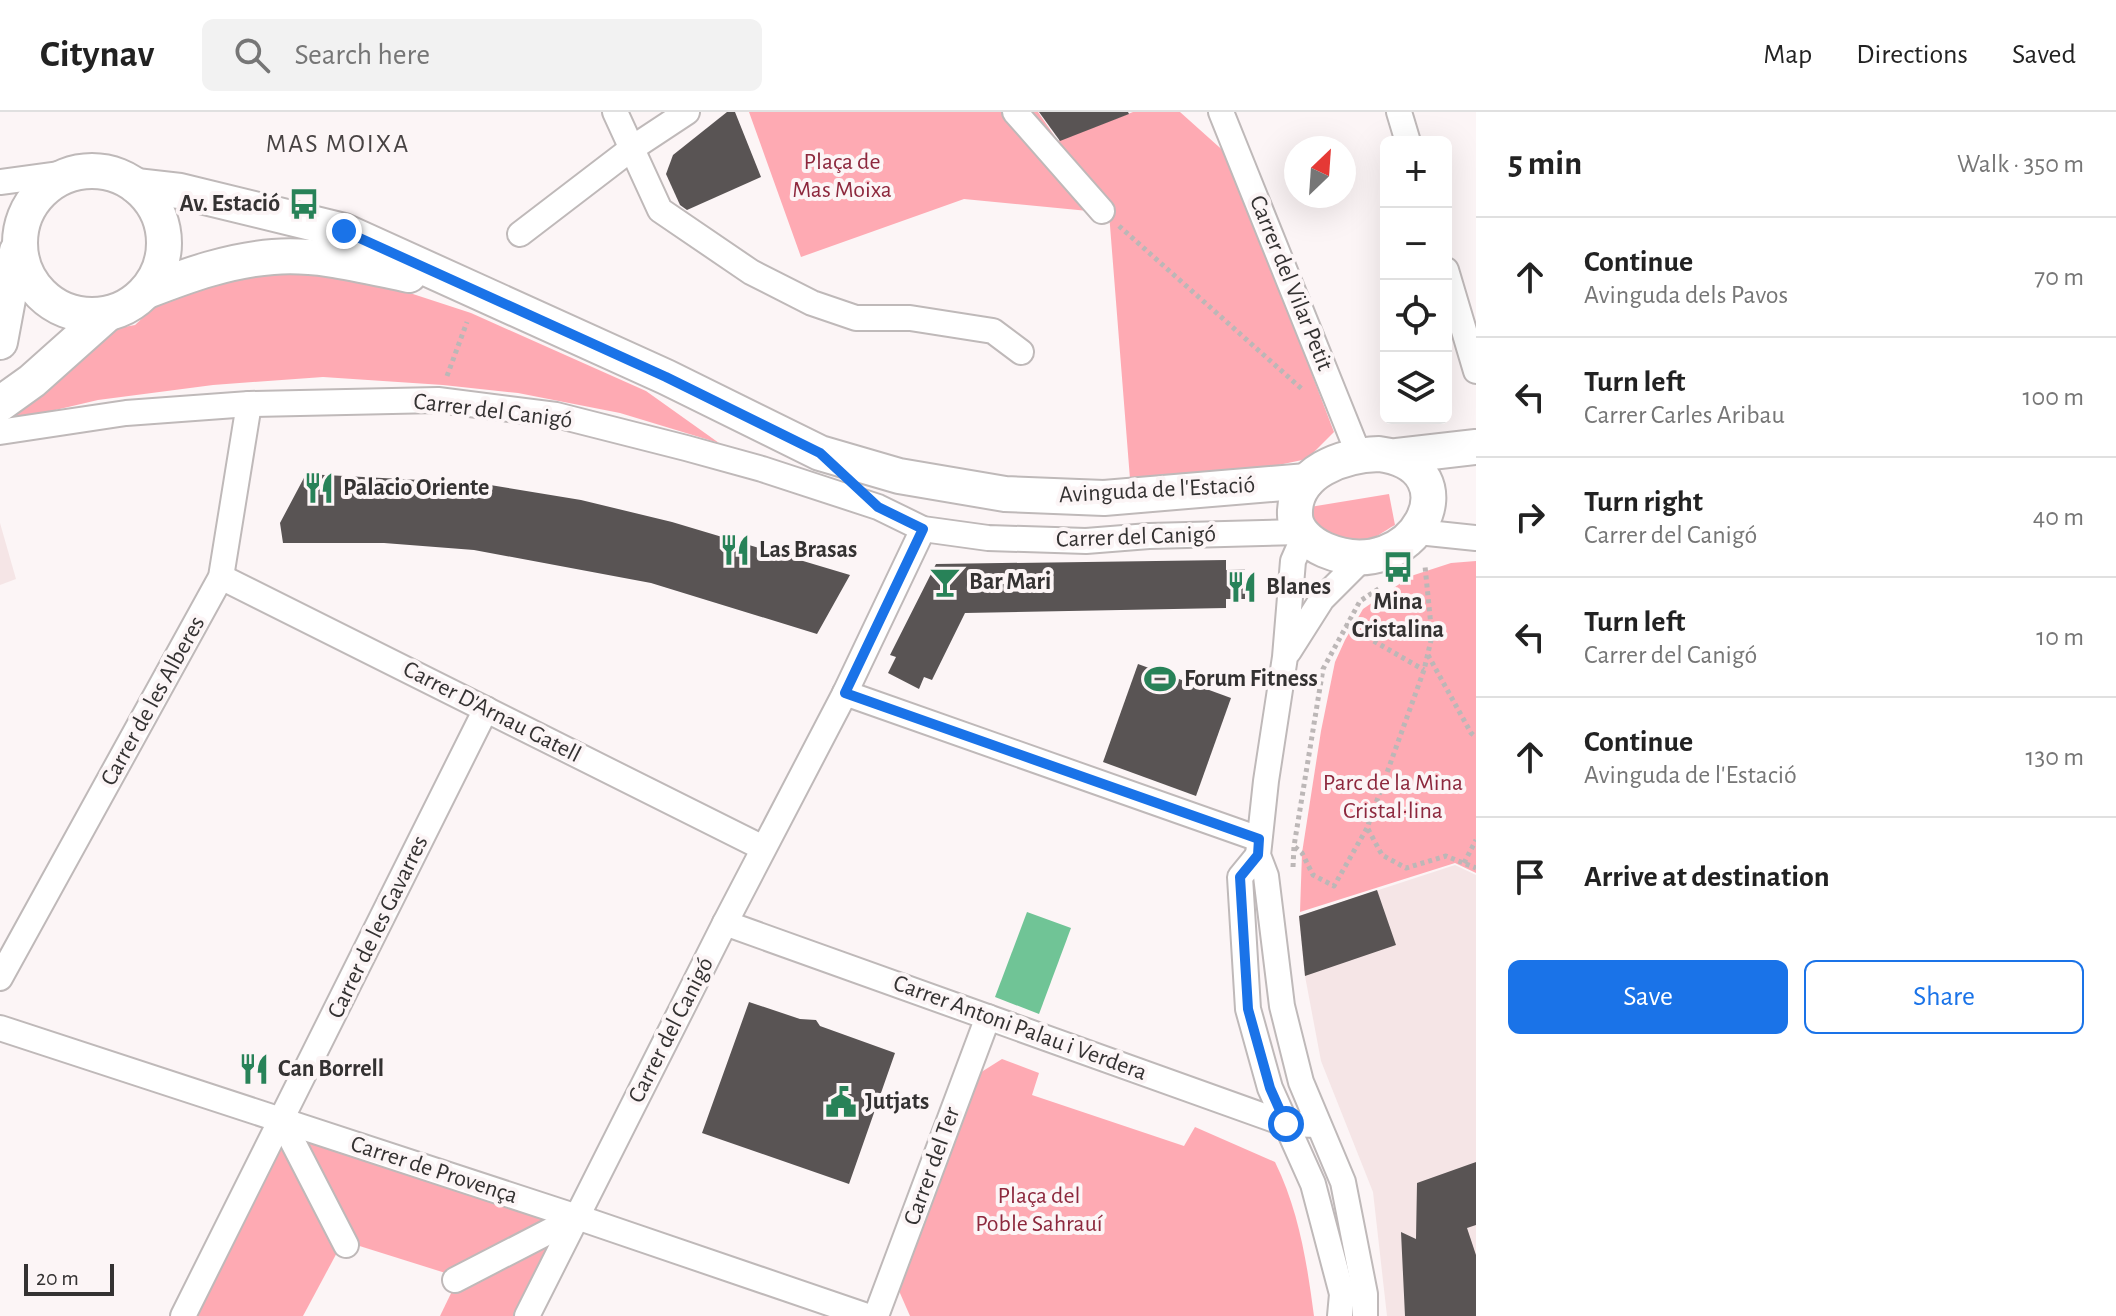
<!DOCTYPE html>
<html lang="en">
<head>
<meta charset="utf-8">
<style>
	:root { --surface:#fff; --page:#f2f2f2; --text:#222; --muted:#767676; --line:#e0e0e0; --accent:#1a73e8 }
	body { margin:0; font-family:"Alegreya Sans",sans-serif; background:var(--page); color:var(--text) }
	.controls { position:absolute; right:24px; top:24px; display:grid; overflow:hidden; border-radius:12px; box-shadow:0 8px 32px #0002 }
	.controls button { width:72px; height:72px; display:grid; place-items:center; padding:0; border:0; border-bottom:2px solid var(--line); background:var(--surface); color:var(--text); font:40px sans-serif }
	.compass { position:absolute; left:1284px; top:24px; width:72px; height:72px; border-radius:50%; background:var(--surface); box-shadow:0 8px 32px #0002; rotate:25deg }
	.scale { position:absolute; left:24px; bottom:20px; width:90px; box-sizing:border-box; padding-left:8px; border:4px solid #343232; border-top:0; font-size:22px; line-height:28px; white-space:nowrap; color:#343232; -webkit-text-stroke:6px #fcf5f6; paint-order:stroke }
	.stop { position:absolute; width:24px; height:24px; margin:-18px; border:6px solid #1a73e8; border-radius:50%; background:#fff }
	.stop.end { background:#1a73e8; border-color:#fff; box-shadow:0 2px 8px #0008 }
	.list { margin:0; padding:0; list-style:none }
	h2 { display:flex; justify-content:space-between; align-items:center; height:104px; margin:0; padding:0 32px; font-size:34px }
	h2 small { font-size:26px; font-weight:400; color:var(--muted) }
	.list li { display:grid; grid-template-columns:52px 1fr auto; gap:24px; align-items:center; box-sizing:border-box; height:120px; padding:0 32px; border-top:2px solid var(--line) }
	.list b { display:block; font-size:30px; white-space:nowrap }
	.list p { margin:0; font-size:26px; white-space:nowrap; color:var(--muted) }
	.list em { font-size:26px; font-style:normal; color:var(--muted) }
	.actions { display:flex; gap:16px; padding:24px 32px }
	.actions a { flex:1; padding:18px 0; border:2px solid var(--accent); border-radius:12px; text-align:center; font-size:28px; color:var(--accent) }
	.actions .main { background:var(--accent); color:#fff }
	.icon { flex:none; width:44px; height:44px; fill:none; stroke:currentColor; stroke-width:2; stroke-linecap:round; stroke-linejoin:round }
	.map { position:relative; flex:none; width:1476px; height:1204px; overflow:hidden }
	header { display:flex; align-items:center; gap:48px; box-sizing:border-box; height:112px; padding:0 40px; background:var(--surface); border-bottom:2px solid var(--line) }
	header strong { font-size:38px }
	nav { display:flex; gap:44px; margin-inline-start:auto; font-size:28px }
	.search { width:560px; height:72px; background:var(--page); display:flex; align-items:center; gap:20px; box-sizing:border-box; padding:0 28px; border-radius:12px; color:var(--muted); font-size:30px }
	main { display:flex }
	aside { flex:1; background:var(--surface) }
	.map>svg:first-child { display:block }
	.built { fill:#f5e5e6 }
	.green { fill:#feaab3 }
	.water { fill:#70c496 }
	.building { fill:#595454 }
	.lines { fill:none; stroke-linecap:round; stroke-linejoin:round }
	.street-casing { stroke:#bfb9b9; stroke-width:28 }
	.secondary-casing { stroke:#bfb9b9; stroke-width:38 }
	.path { stroke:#bcb7b7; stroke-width:5; stroke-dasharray:4 4; stroke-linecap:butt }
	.street { stroke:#fff; stroke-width:24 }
	.secondary { stroke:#fff; stroke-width:34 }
	.route { stroke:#1a73e8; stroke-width:10 }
	.labels { text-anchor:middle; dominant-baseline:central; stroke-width:8; stroke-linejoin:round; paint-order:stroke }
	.park-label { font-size:24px; fill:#8d283d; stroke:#fcf5f6 }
	.poi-label { font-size:24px; font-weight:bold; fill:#343232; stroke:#fcf5f6; text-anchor:start }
	.street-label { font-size:24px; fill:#343232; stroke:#fcf5f6 }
	.neighbourhood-label { font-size:26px; letter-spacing:2px; fill:#474242; stroke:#fcf5f6 }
</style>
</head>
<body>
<header>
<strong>Citynav</strong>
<div class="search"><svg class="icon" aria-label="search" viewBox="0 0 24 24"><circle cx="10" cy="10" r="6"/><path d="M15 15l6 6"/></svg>Search here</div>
<nav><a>Map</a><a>Directions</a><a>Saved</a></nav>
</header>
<main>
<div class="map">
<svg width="1476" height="1204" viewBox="0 0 1476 1204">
	<rect width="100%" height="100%" fill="#fcf5f6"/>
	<g class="built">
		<path d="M 0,411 L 16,467 L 0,473 Z"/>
		<path d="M 1455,753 L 1476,763 L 1476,1204 L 1387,1204 L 1373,1080 L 1321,949 L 1305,864 L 1299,804 Z"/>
	</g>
	<g class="green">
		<path d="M 749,0 L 1038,0 L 1058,29 L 1133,0 L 1180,0 L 1228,43 L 1334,320 L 1307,347 L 1231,363 L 1130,367 L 1109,101 L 964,87 L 801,145 Z"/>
		<path d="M 268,159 L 367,167 L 471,201 L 646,279 L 719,331 L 620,301 L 518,281 L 443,273 L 323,265 L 213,273 L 98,288 L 0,311 L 103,219 L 135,213 L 165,185 Z"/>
		<path d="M 1389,382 L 1395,413 C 1384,419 1373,428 1361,431 C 1336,439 1315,417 1310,395 Z"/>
		<path d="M 1476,449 L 1476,761 L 1455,751 L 1300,800 L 1302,741 L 1321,619 L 1335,550 L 1345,528 L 1363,497 L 1411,464 L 1451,451 Z"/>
		<path d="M 1002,947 L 1039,961 L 1032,983 L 1184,1034 L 1195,1015 L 1275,1050 C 1299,1099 1307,1151 1314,1204 L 910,1204 L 896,1172 L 975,964 Z"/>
		<path d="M 288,1013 L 567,1106 L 455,1164 L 350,1131 Z"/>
		<path d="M 282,1023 L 340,1135 L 303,1204 L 187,1204 Z"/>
		<path d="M 570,1113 L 525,1204 L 440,1204 L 456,1171 Z"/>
	</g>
	<path class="water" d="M 1027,800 L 1071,816 L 1039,902 L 995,885 Z"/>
	<g class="building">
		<path d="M 727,0 L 735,0 L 761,65 L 687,98 L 680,93 L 666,62 L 673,43 Z"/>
		<path d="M 1039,0 L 1128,0 L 1129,2 L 1060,29 Z"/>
		<path d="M 306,362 L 478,371 L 581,388 L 672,410 L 850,463 L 817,522 L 651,471 L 474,438 L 384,431 L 283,431 L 280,411 Z"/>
		<path d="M 1226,448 L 1226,458 L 1245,457 L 1245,487 L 1226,487 L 1226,496 L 965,501 L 932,568 L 924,565 L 919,577 L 888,561 L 896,545 L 890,543 L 936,452 Z"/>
		<path d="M 1138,552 L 1231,586 L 1196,684 L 1103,650 Z"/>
		<path d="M 1377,778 L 1396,833 L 1305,864 L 1299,804 Z"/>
		<path d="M 749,890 L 800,907 L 816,908 L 820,914 L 895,941 L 849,1072 L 702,1021 Z"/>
		<path d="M 1476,1050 L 1476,1113 L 1467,1116 L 1476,1143 L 1476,1204 L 1405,1204 L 1401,1120 L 1416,1127 L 1417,1071 Z"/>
	</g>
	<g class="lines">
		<defs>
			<g id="street">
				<path d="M 615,0 L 660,98 L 751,160 L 812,191 L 856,206 L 910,206 L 993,219 L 1021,240"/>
				<path d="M 1015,0 L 1102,99"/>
				<path d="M 1221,0 L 1359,343"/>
				<path d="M 1399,0 L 1408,30"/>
				<path d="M 0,70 L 75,60"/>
				<path d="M 520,122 L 631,37 L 687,0"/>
				<path d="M 2,158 L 45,187"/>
				<path d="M 1446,158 L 1476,259"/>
				<path d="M 0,320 L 126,301 L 249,292 L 438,288 L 556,303 L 686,336 L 762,357 L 878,395 L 923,417 L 988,426 L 1086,429 L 1149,424 L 1301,420"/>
				<path d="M 1418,420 L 1476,426"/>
				<path d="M 1304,424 L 1293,449 L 1285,545 L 1266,669 L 1258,743 L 1266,764 L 1282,894 L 1301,970 L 1343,1070 L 1365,1182 L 1365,1204"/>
				<path d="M 221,465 L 763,736"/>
				<path d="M 1289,539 L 1322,487 L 1364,445"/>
				<path d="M 845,581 L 1259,727"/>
				<path d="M 1258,743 L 1240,765 L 1248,897 L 1270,976 L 1313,1072 L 1342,1182 L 1340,1204"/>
				<path d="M 725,811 L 1286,1012 L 1318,1013"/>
				<path d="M 0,866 L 221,465 L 249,292"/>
				<path d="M 0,916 L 577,1105 L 867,1204"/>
				<path d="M 282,1009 L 346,1133"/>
				<path d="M 455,1168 L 577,1105"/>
				<path d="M 183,1204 L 486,597"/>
				<path d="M 527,1204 L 725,811 L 845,581 L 923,417"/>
				<path d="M 876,1204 L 988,905"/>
			</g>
			<g id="secondary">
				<circle cx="92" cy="131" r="72"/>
				<path d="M 136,74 L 180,79 L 344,119 L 666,265 L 820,341 L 899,364 L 1005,382 L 1104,386 L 1307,369"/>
				<path d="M 147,179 C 188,163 230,148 273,145 C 318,141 365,154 409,163"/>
				<path d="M 0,230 L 17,139"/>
				<path d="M 0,292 L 32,269 L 106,203"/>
				<path d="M 1379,342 C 1476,355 1415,476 1325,438 C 1311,432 1295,419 1295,403 C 1293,359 1344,343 1379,342 Z"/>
				<path d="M 1397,344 L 1476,335"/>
			</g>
		</defs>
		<use href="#street" class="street-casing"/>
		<use href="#secondary" class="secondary-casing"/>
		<g class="path">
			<path d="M 1119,114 L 1303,278"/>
			<path d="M 447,264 L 467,210"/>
			<path d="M 1346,513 L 1424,558"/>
			<path d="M 1428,543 L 1471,621 L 1476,625"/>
			<path d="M 1368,717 L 1382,743 L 1406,756 L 1446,744 L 1476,756"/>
			<path d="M 1295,735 L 1302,741 L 1313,763 L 1334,774 L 1367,716 L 1424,558 L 1432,524 L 1425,454"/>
			<path d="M 1464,751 L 1476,728"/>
			<path d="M 1293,755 L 1294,734 L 1323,557 L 1360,489 L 1380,476"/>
		</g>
		<use href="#street" class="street"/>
		<use href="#secondary" class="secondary"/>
	</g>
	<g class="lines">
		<path class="route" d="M 344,119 L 666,265 L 820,341 L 878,395 L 923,417 L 845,581 L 1259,727 L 1258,743 L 1240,765 L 1248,897 L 1270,976 L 1286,1012"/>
	</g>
	<defs>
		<symbol id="bus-bare" viewBox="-9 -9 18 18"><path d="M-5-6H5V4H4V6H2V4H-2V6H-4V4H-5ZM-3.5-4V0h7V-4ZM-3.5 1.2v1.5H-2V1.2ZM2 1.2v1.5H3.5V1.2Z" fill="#288258" stroke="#fcf5f6" stroke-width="2.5" paint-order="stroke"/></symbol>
		<symbol id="restaurant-bare" viewBox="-9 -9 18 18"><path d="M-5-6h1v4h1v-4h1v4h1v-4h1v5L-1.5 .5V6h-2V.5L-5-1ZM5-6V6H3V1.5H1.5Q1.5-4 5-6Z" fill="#288258" stroke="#fcf5f6" stroke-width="2.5" paint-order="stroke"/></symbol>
		<symbol id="bar-bare" viewBox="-9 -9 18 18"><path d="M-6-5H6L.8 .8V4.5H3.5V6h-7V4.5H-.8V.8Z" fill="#288258" stroke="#fcf5f6" stroke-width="2.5" paint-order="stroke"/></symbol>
		<symbol id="stadium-bare" viewBox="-9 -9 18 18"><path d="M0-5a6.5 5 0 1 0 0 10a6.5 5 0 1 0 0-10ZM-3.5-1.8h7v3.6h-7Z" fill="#288258" stroke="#fcf5f6" stroke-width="2.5" paint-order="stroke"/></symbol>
		<symbol id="civic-bare" viewBox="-9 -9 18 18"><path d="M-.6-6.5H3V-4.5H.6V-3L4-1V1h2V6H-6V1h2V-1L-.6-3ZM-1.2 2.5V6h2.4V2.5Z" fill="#288258" stroke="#fcf5f6" stroke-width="2.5" paint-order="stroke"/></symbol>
	</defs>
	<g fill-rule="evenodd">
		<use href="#bus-bare" x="282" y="70" width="44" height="44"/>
		<use href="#restaurant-bare" x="297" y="354" width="44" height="44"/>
		<use href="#restaurant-bare" x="713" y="416" width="44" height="44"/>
		<use href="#bus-bare" x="1376" y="433" width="44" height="44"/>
		<use href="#bar-bare" x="923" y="448" width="44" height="44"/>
		<use href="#restaurant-bare" x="1220" y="453" width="44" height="44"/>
		<use href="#stadium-bare" x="1138" y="545" width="44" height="44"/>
		<use href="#restaurant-bare" x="232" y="935" width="44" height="44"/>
		<use href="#civic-bare" x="819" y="968" width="44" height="44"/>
	</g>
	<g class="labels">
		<g class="park-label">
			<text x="842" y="50">Plaça de<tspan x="842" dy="28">Mas Moixa</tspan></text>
			<text x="1393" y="671">Parc de la Mina<tspan x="1393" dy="28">Cristal·lina</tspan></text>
			<text x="1039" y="1084">Plaça del<tspan x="1039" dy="28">Poble Sahrauí</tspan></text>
		</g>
		<g class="poi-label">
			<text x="280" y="92" text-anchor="end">Av. Estació</text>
			<text x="343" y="376">Palacio Oriente</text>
			<text x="759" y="438">Las Brasas</text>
			<text x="969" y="470">Bar Mari</text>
			<text x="1266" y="475">Blanes</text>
			<text x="1398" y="490" text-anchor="middle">Mina<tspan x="1398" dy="28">Cristalina</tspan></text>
			<text x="1184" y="567">Forum Fitness</text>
			<text x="278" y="957">Can Borrell</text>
			<text x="865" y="990">Jutjats</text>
		</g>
		<g class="street-label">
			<text transform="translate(1291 171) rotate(68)">Carrer del Vilar Petit</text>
			<text transform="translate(493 299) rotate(7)">Carrer del Canigó</text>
			<text transform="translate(1157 378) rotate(-3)">Avinguda de l'Estació</text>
			<text transform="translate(1136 425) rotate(-2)">Carrer del Canigó</text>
			<text transform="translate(153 589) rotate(-61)">Carrer de les Alberes</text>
			<text transform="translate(492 600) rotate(27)">Carrer D'Arnau Gatell</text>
			<text transform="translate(378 815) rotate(-64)">Carrer de les Gavarres</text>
			<text transform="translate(1020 916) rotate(20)">Carrer Antoni Palau i Verdera</text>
			<text transform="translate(671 918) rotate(-63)">Carrer del Canigó</text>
			<text transform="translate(932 1054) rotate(-70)">Carrer del Ter</text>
			<text transform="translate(434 1058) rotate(18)">Carrer de Provença</text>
		</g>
		<g class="neighbourhood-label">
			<text x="338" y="32">MAS MOIXA</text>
		</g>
	</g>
</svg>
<div class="controls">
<button>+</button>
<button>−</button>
<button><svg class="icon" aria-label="locate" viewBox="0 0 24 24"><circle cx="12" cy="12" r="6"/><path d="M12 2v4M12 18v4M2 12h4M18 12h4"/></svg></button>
<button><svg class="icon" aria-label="layers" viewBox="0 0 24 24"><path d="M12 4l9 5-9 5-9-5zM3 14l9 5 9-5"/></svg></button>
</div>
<svg class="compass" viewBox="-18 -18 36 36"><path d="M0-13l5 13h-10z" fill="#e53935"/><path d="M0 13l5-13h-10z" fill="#767676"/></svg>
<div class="scale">20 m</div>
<div class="stop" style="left:1286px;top:1012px"></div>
<div class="stop end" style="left:344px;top:119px"></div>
</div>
<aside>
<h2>5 min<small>Walk · 350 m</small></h2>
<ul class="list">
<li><svg class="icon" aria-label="ahead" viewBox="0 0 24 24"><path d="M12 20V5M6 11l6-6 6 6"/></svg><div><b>Continue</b><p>Avinguda dels Pavos</p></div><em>70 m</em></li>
<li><svg class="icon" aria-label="left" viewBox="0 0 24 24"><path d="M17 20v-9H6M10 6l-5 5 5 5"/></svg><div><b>Turn left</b><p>Carrer Carles Aribau</p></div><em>100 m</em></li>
<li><svg class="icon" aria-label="right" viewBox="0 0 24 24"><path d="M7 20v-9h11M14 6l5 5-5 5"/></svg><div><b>Turn right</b><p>Carrer del Canigó</p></div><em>40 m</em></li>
<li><svg class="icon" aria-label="left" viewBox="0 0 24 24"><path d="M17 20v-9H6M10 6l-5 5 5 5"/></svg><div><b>Turn left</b><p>Carrer del Canigó</p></div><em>10 m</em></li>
<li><svg class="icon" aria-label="ahead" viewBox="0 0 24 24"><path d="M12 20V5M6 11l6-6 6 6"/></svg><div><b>Continue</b><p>Avinguda de l'Estació</p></div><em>130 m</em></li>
<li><svg class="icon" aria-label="arrive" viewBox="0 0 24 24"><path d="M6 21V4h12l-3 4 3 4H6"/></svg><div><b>Arrive at destination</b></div></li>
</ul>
<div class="actions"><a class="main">Save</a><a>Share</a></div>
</aside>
</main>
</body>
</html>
